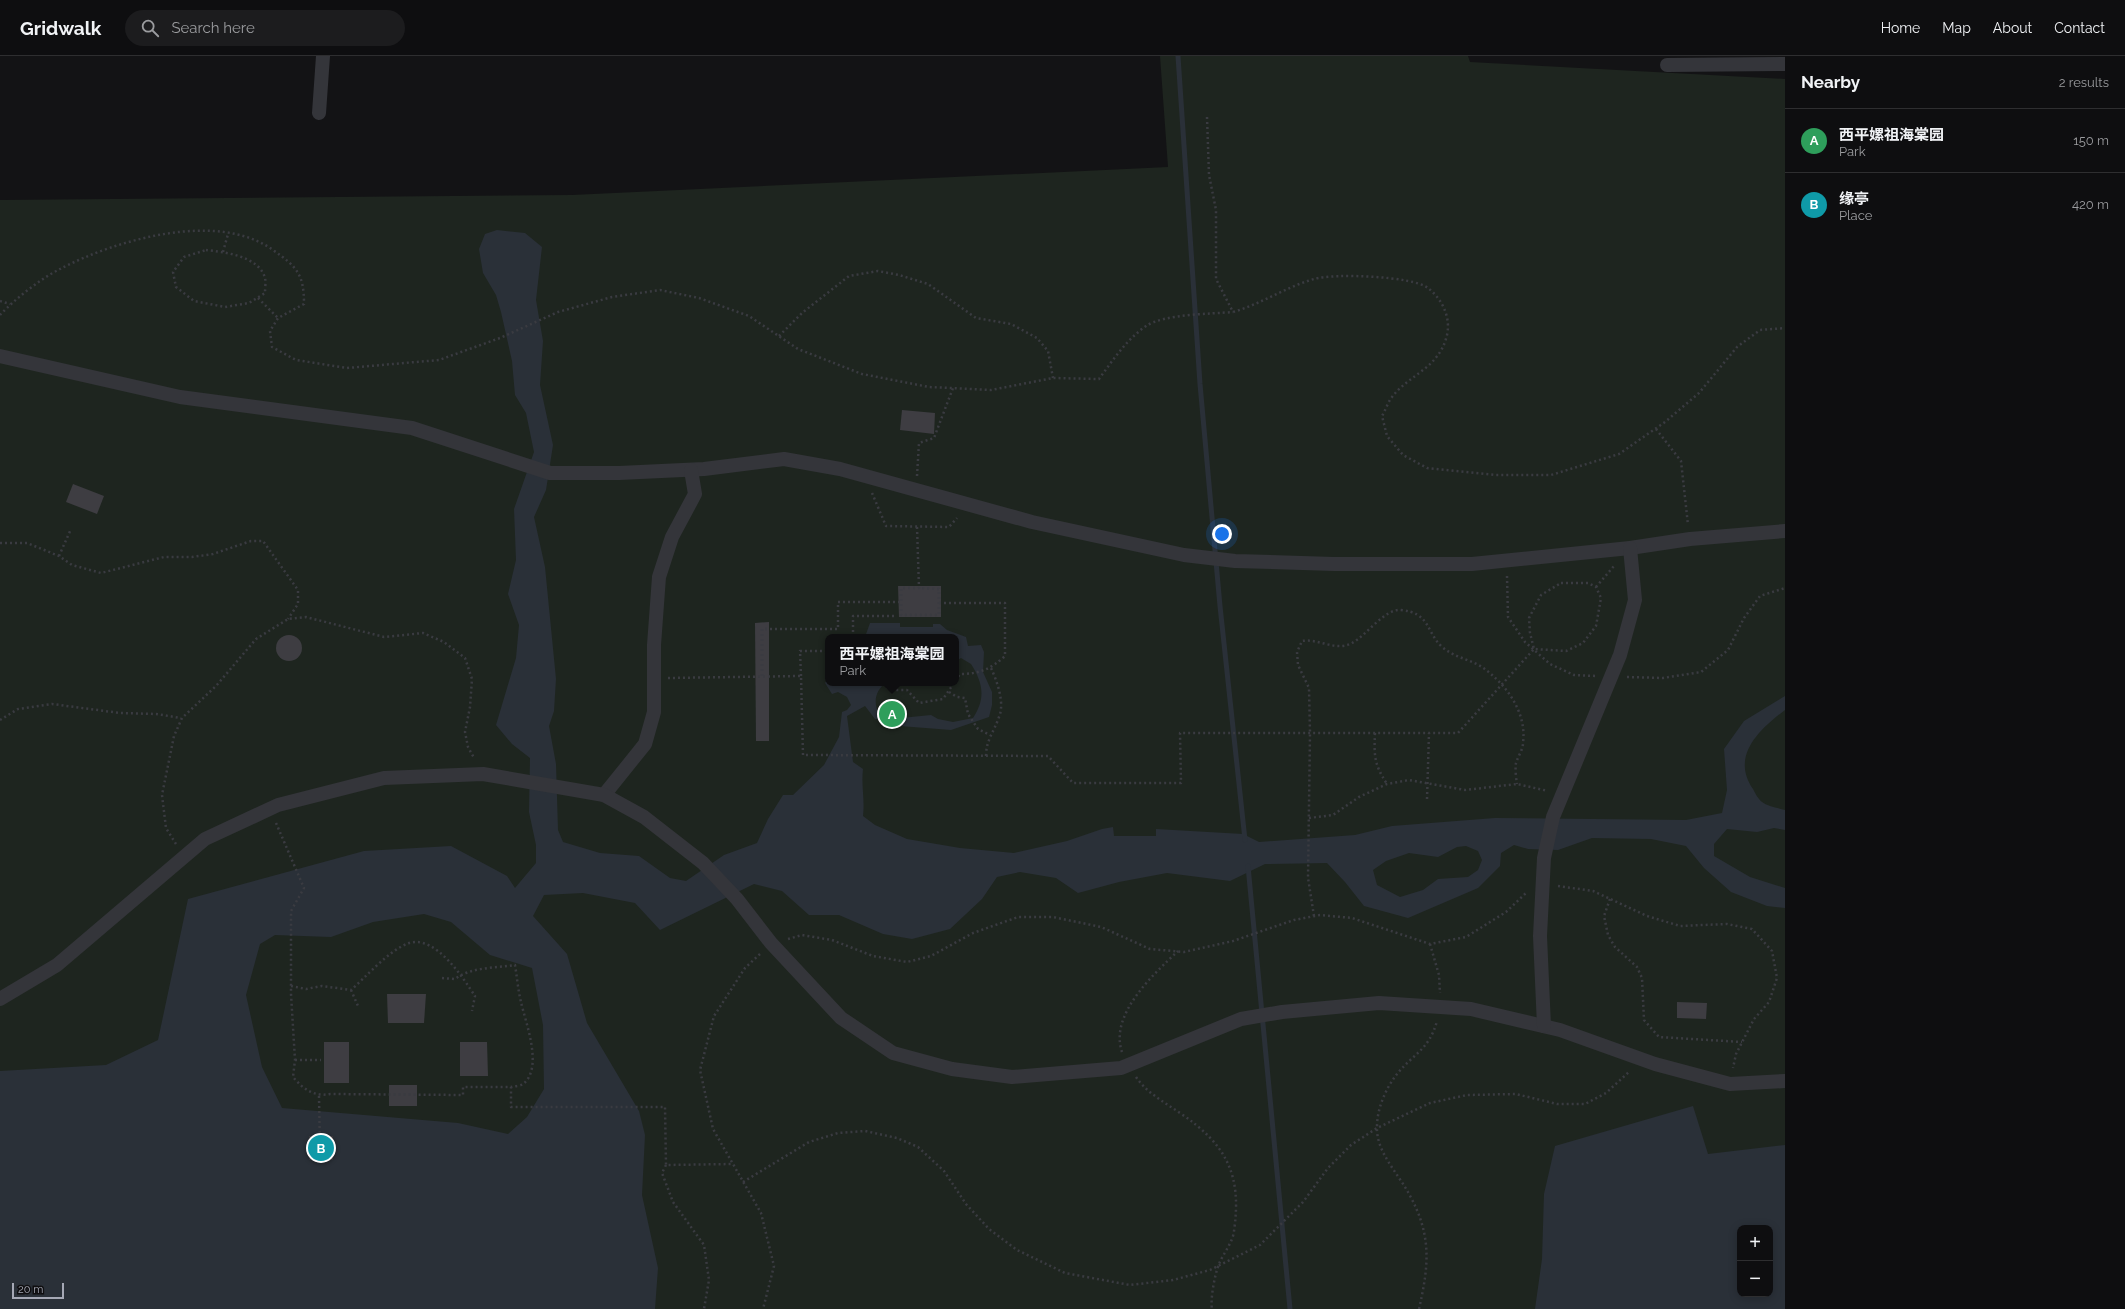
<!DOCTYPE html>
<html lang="en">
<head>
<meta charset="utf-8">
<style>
	:root { --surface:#0e0e10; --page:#1c1c1e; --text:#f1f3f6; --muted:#9b9c9f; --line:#2e2e30; --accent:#d93025 }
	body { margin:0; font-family:Raleway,"Noto Sans SC",sans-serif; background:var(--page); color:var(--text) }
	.controls { position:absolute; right:12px; bottom:12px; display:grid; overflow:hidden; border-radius:8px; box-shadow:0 2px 10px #0003 }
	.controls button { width:36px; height:36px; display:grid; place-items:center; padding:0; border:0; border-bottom:1px solid var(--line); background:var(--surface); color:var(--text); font:20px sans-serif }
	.scale { position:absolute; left:12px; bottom:10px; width:52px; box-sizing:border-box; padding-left:4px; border:2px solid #a5a8b5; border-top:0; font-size:11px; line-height:14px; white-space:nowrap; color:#a5a8b5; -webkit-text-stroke:3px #0f0e10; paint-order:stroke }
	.you { position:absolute; left:1222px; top:478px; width:14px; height:14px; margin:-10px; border:3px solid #fff; border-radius:50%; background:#1a73e8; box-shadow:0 0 0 6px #1a73e833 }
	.badge { display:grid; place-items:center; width:26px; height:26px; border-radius:50%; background:var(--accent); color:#fff; font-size:13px; font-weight:700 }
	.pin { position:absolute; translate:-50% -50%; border:2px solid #fff; box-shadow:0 1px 4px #0006 }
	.popup { position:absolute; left:825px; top:578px; width:134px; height:52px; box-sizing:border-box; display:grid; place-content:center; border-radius:8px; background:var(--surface); filter:drop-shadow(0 1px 3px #0005); font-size:13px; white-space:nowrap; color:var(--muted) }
	.popup b { font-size:15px; color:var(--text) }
	.popup::after { content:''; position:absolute; left:50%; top:100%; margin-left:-8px; border:8px solid transparent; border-top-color:var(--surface) }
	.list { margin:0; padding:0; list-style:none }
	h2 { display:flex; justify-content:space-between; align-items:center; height:52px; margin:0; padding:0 16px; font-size:17px }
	h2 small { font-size:13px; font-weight:400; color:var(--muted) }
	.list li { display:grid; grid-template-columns:26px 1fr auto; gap:12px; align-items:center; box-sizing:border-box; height:64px; padding:0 16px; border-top:1px solid var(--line) }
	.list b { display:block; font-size:15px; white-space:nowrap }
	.list p { margin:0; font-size:13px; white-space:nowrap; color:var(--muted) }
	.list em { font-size:13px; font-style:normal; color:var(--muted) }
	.icon { flex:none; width:22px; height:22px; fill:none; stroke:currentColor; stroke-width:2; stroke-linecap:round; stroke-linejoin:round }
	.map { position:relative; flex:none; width:1785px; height:1253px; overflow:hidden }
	header { display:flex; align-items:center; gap:24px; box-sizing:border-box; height:56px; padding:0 20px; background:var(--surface); border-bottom:1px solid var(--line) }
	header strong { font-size:19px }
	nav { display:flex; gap:22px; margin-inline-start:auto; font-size:14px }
	.search { width:280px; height:36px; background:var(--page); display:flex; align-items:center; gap:10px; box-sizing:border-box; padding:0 14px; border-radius:22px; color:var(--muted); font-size:15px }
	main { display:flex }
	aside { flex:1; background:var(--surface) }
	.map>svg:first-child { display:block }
	.green { fill:#1e251f; fill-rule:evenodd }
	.water { fill:#2a3038; fill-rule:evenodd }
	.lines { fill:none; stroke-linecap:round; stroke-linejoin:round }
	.stream { stroke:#2a3038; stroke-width:5 }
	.building { fill:#3e3d42 }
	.path { stroke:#3a3b41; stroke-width:2.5; stroke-dasharray:2 3; stroke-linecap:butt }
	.street { stroke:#34353a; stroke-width:14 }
</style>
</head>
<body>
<header>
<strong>Gridwalk</strong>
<div class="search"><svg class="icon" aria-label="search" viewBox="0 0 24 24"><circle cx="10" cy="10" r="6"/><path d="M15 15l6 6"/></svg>Search here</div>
<nav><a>Home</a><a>Map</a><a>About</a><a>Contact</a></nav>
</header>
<main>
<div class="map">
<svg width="1785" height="1253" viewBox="0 0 1785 1253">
	<rect width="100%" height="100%" fill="#131315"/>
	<path class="green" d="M 1160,0 L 1468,0 L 1470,6 L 1785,23 L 1785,1253 L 0,1253 L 0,144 L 572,139 L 1168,111 ZM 828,581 L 956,581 L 956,627 L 828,627 ZM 1740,1172 L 1770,1172 L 1770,1238 L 1740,1238 Z"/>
	<g class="water">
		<path d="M 497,174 L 525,177 L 542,191 L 536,244 L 543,285 L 540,329 L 553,389 L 546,434 L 534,461 L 545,511 L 556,623 L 554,655 L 549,670 L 556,708 L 558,774 L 563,786 L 600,797 L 639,800 L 670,822 L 686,825 L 724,799 L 757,787 L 768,763 L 783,739 L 793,739 L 824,709 L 839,681 L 842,656 L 847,654 L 851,649 L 847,641 L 838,636 L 832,638 L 825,627 L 828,623 L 828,627 L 886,627 C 875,634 873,647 879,658 L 901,662 L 931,659 L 938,663 L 953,666 L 973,662 C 986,642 983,627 971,608 L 961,602 L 956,605 L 956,581 L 865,581 L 870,567 L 900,567 L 900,571 L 933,571 L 933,568 L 940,568 L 947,574 L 966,581 L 968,590 L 981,589 L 984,596 L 983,616 L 992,636 L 992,649 L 989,661 L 951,674 L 900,670 L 891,665 L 875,663 L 865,650 L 847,660 L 853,706 L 863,713 C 861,730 865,743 863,760 L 875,769 L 907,783 L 960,792 L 1014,797 L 1067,785 L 1102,773 L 1113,771 L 1114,780 L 1156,780 L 1156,773 L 1243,778 L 1259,786 L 1355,779 L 1392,770 L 1495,762 L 1686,764 L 1722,757 L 1727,734 L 1724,693 L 1744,665 L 1785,640 L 1785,654 C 1760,673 1730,700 1753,733 C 1755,737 1758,743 1762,746 C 1767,750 1778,752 1785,754 L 1785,774 L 1774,772 L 1757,776 L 1727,773 L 1714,788 L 1714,800 L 1750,821 L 1785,832 L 1785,852 L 1767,850 L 1731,836 L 1704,812 L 1686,790 L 1651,783 L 1592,782 L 1558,794 L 1528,793 L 1514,789 L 1501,797 L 1500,810 L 1478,832 L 1408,862 L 1364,850 L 1345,826 L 1327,807 L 1265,808 L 1230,825 L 1167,817 L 1119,826 L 1078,837 L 1056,822 L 1020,816 L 997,821 L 982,843 L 950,873 L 912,883 L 883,878 L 839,859 L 809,859 L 782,835 L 754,828 L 660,874 L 635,847 L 583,837 L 544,839 L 533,860 L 567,898 L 587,967 L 639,1055 L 645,1079 L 642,1139 L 658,1212 L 655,1253 L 0,1253 L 0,1015 L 106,1009 L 158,984 L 188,843 L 364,795 L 451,790 L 507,820 L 515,832 L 536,807 L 536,789 L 529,756 L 530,702 L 512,688 L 496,669 L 516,602 L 519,569 L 508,538 L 516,504 L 514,453 L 534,396 L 526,357 L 515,339 L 512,305 L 501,256 L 496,239 L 483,217 L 479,193 L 485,178 ZM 1466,790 L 1478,795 L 1482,804 L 1478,814 L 1468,821 L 1438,823 L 1423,834 L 1400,841 L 1377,829 L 1373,814 L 1386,805 L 1409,797 L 1438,801 L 1457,791 ZM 424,858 L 451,866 L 490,899 L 532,912 L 543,969 L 544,1033 L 527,1061 L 508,1078 L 458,1067 L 282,1052 L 262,1011 L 246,939 L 260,888 L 275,879 L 331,881 L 373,866 Z"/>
		<path d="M 1693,1050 L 1708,1098 L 1785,1089 L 1785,1253 L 1535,1253 L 1542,1203 L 1544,1138 L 1555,1090 ZM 1740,1172 L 1770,1172 L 1770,1238 L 1740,1238 Z"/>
	</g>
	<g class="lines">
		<g class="stream">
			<path d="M 1178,0 L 1200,328 L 1220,550 L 1245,784"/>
			<path d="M 1248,810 L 1290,1253"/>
		</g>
	</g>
	<g class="building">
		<path d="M 902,354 L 935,357 L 934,378 L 900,374 Z"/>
		<path d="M 73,428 L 104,440 L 97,458 L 66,446 Z"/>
		<path d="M 898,530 L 941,530 L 941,561 L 899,561 Z"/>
		<path d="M 769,566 L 769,685 L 756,685 L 755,567 Z"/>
		<circle cx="289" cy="592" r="13"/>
		<path d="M 387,938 L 426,938 L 424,967 L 388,967 Z"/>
		<path d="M 1677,946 L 1707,947 L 1706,963 L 1677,962 Z"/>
		<rect x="324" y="986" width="25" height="41"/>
		<path d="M 460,986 L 487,986 L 488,1020 L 460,1020 Z"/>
		<rect x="389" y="1029" width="28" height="21"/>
		<rect x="309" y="1080" width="24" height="24"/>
	</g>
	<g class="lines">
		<g class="path">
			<path d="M 1207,61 L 1209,119 L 1216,154 L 1216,223 L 1233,256 C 1261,248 1286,231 1314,223 C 1333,217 1413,220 1428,232 C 1442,243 1451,261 1447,279 C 1439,314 1406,319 1390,344 C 1387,349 1385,355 1382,360 L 1387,380 L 1403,399 L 1427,412 L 1496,419 L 1551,419 L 1619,398 L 1665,366 L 1699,337 L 1737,291 L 1760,274 L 1785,272"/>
			<path d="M 206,194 C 224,196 259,200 265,222 C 266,226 265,233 265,237 L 249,247 L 225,251 L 194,245 L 176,231 L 173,216 L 184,201 Z"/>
			<path d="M 223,196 L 228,178"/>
			<path d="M 258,242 L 278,262"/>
			<path d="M 0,245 L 10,248"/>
			<path d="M 0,259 C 15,243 40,223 60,213 C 116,184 217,154 273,194 C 297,211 304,218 304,248 L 278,262 L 270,275 L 272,291 L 296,304 L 347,312 L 439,304 L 500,282 L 558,256 L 612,241 L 660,234 L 699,242 L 749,260 L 798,293 L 862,318 L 929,331 L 991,334 L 1053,322 L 1099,323 C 1113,304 1126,284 1146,270 C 1164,258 1211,258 1233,256"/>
			<path d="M 779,280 L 802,257 L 849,220 L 878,215 L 899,219 L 928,228 L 976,262 L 1011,268 L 1037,282 L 1048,295 L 1053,322"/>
			<path d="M 1656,373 L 1681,405 L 1688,469"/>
			<path d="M 917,420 L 919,387 L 934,382 L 953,332"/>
			<path d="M 872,437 L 886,470 L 949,471 L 957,462"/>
			<path d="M 917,471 L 919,532 L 901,532 L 901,559 L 939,559 L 939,533 L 919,532"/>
			<path d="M 0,487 L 27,487 L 59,500 L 72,509 L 101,517 L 164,501 L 192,501 L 213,498 L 251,485 L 263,485 L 298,534 L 298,548 L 288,563"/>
			<path d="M 59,500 L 71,473"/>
			<path d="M 1507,520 L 1508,561 L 1525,586 L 1550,608 L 1574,619 L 1596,620"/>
			<path d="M 1561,527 L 1588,527 L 1596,531 L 1601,542 L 1596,570 L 1583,587 L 1566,595 L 1534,593 L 1530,577 L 1529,562 L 1541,539 Z"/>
			<path d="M 1596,531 L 1614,510"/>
			<path d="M 939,547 L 1005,547 L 1005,600 C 991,613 979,618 960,618 L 956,624"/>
			<path d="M 853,581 L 853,560 L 894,560"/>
			<path d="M 762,620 L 762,573 L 838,573 L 838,546 L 901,546"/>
			<path d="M 801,620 L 800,595 L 828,595"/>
			<path d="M 1627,621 L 1663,622 L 1701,616 L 1728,594 L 1744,562 L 1760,540 L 1785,532"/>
			<path d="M 668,622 L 801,620 L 803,699 L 1048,700 L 1073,727 L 1181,727 L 1180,677 L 1458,677 L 1534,593"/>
			<path d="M 886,627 L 886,631 L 892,634 L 907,634 L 919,647 L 943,643 L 954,627"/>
			<path d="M 949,636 L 957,641 L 965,642 L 968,658 L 978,673 L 990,679"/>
			<path d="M 0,664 L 18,653 L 52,648 L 120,657 L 156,658 L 181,662"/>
			<path d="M 1375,677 C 1374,700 1374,708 1387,728"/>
			<path d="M 986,700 C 986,684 994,676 999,661 C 1005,647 997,625 991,612"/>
			<path d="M 1427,743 L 1429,677"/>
			<path d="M 1309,762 L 1333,759 L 1359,741 L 1387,728 L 1409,724 L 1465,734 L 1517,728 L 1548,735"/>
			<path d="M 276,767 L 304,832 L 291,855 L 291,938 L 295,1004 L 293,1021 C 303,1033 314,1041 330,1038 L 463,1039 L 463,1031 L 511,1031 L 511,1051 L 665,1051 L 666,1109 L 732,1108"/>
			<path d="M 176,788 L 166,772 L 162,739 L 174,680 L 182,662 L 216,630 L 256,583 L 288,563 L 306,561 L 384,581 L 423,577 L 444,586 L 465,602 L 472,623 L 470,651 L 465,676 L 468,691 L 474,702"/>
			<path d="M 1558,830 L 1593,835 L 1647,860 L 1680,870 L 1727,868 L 1752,873 L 1772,895 L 1777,922 L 1769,946 L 1754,963 L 1736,998 L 1733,1012"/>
			<path d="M 1610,843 L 1604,860 L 1608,879 L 1615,891 L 1637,911 L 1642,922 L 1644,964 L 1659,981 L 1742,986"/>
			<path d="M 1314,860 L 1308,822 L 1310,677 L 1309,632 L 1298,609 L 1297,596 L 1302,585 C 1318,582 1336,596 1352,587 C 1366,580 1385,552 1401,554 C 1430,557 1426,575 1441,590 C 1453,601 1469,603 1482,611 C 1506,628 1527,656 1523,687 C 1523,694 1518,700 1516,707 C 1515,713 1516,722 1517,728"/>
			<path d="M 788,883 L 802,879 L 832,884 L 873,900 L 907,906 L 931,900 L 973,877 L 1018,861 L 1053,861 L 1101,871 L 1150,893 L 1184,896 L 1233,885 L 1294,864 L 1320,859 L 1352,862 L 1430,888 L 1466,881 L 1506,856 L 1526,837"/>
			<path d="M 1430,888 L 1439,919 L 1440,937"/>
			<path d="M 760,898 L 745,912 L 714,960 L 700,1014 L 713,1073 L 761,1157 L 774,1210 L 763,1253"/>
			<path d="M 442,922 L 455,923 C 471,911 495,912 515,909 C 517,921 518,934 521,946 C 525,965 544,1012 523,1028 C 520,1030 515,1030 511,1031"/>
			<path d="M 291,930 L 306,933 L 322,930 L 351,934 C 366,921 389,894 409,887 C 436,879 463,922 475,940 L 472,955"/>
			<path d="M 351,934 L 358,950"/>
			<path d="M 1122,996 C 1109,958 1154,918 1178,895"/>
			<path d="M 295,1004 L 321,1004"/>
			<path d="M 1136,1021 C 1147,1037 1164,1046 1180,1057 C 1227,1089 1242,1119 1234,1175 C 1233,1186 1223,1198 1219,1208 C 1215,1217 1210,1244 1212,1253"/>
			<path d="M 319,1040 L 320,1094"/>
			<path d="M 666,1109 L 662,1117 L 673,1146 L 704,1189 L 709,1224 L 704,1253"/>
			<path d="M 743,1126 L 809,1086 L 838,1077 L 865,1075 L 897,1082 L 918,1091 L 944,1115 L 966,1148 L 989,1173 L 1017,1194 L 1065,1217 L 1130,1229 L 1173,1224 L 1210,1214 L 1260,1189 L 1303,1146 L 1328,1112 L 1351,1089 L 1377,1072 L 1430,1047 L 1467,1039 L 1516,1038 L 1557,1048 L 1585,1048 L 1606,1037 L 1630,1015"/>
			<path d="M 1419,1253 C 1429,1209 1432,1179 1409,1138 C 1398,1117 1376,1096 1377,1071 C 1377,1052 1386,1032 1397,1018 C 1414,997 1429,994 1437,965"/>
		</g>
		<g class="street">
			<path d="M 1667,9 L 1785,8"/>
			<path d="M 319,57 L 323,0"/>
			<path d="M 0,300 L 180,341 L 412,372 L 550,417 L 619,417 L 704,413 L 784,403 L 840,413 L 1032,466 L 1184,499 L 1235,505 L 1334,508 L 1472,508 L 1630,492 L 1690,483 L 1785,475"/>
			<path d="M 604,739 L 645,688 L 654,656 L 654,589 L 659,521 L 672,481 L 695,438 L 691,414"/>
			<path d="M 0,943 L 57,909 L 205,783 L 278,749 L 384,722 L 483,718 L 604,739 L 644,761 L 703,807 L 737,843 L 771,887 L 841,962 L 893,997 L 952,1013 L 1012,1021 L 1121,1012 L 1241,963 L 1282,956 L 1379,947 L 1471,953 L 1560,974 L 1655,1008 L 1730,1028 L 1785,1025"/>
			<path d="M 1544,970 L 1540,880 L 1544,802 L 1553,761 L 1620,599 L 1635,544 L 1630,492"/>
		</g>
	</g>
</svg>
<div class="controls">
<button>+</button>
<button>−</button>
</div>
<div class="scale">20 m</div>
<div class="you"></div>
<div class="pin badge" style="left:892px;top:658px;background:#2e9e5b">A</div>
<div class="popup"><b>西平嫘祖海棠园</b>Park</div>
<div class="pin badge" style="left:321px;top:1092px;background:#0f9aa8">B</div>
</div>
<aside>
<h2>Nearby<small>2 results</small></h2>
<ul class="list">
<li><span class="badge" style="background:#2e9e5b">A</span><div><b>西平嫘祖海棠园</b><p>Park</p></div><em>150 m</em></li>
<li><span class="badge" style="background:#0f9aa8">B</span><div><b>缘亭</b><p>Place</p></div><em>420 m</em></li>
</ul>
</aside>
</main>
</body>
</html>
